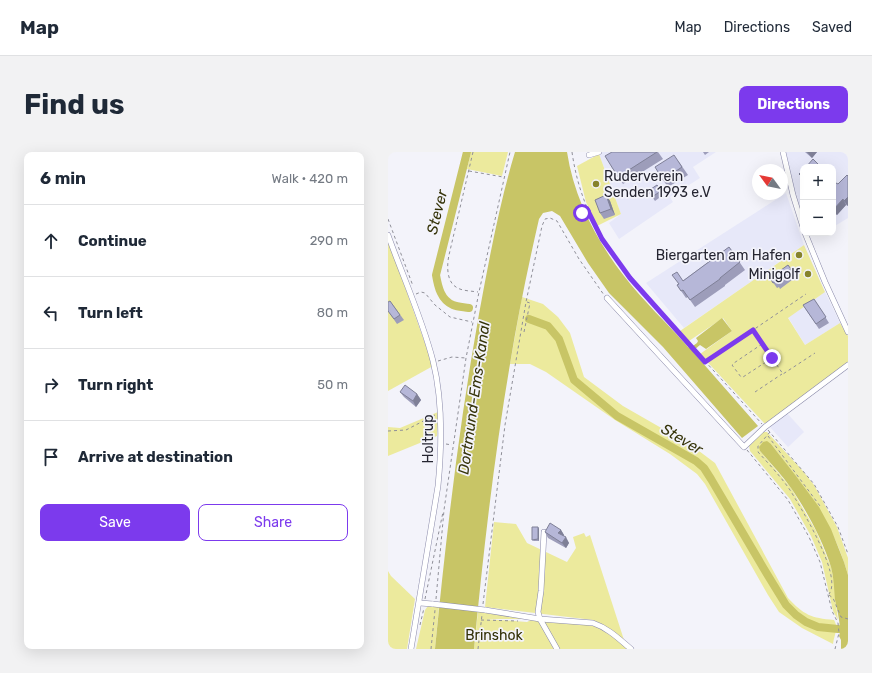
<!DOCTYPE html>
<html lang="en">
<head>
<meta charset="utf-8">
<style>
	:root { --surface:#fff; --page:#f2f2f3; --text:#1f2937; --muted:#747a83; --line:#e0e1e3; --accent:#7c3aed }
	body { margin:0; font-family:Rubik,sans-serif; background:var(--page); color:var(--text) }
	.controls { position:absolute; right:12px; top:12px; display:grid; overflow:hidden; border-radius:8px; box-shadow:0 4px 16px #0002 }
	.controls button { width:36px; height:36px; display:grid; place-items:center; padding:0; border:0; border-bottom:1px solid var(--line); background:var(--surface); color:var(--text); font:20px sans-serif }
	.compass { position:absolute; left:364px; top:12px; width:36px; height:36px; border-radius:50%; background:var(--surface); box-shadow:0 4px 16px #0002; rotate:303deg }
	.stop { position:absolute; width:12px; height:12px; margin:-9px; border:3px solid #7c3aed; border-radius:50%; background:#fff }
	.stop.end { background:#7c3aed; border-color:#fff; box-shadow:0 1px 4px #0008 }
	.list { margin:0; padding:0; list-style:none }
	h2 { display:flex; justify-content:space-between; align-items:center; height:52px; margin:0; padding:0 16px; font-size:17px }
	h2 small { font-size:13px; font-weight:400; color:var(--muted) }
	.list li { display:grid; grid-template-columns:26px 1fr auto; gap:12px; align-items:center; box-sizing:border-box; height:72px; padding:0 16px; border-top:1px solid var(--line) }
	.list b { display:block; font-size:15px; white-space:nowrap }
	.list em { font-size:13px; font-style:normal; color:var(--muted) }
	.actions { display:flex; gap:8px; padding:12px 16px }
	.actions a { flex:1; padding:9px 0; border:1px solid var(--accent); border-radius:8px; text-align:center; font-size:14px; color:var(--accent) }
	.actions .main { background:var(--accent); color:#fff }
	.icon { flex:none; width:22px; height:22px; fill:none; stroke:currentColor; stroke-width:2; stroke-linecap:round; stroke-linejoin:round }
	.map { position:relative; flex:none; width:460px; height:497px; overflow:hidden; border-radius:8px }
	header { display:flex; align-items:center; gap:24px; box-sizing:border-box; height:56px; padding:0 20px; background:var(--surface); border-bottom:1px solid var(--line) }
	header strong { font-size:19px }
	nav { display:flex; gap:22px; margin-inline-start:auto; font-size:14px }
	.intro { display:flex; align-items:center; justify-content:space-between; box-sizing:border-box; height:96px; padding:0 24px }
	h1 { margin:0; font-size:28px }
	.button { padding:10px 18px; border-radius:8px; background:var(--accent); color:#fff; font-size:14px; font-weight:700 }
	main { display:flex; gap:24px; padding:0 24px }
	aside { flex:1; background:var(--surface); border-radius:8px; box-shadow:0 4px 16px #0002 }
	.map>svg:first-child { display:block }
	.built { fill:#e7e8f9 }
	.green { fill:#ecea9d }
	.water { fill:#c8c566 }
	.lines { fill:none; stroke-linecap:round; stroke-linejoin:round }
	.river { stroke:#c8c566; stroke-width:8 }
	.minor-casing { stroke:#8a8aaa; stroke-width:6 }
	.path { stroke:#8f8f98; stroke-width:1; stroke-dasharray:3 3; stroke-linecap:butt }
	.minor { stroke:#fff; stroke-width:5 }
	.minor-bridge-casing { stroke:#8a8aaa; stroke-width:6; stroke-linecap:butt }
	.minor-bridge { stroke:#fff; stroke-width:5 }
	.wall { fill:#9d9dba }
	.shaded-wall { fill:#7f8097 }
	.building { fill:#b6b7d8; stroke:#7f8097 }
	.route { stroke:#7c3aed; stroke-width:5 }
	.poi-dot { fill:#86832b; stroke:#f3f3fa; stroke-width:1.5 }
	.labels { text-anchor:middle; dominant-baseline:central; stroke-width:3.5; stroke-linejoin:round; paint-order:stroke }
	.poi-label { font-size:14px; fill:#252531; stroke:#f3f3fa; text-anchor:end }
	.street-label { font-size:14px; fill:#252531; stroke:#f3f3fa }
	.park-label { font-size:14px; fill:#312f04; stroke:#f3f3fa }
	.water-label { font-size:15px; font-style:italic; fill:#353309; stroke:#f3f3fa }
</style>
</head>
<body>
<header>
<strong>Map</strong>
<nav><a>Map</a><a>Directions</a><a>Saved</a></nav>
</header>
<div class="intro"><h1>Find us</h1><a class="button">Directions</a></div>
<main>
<aside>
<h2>6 min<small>Walk · 420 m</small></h2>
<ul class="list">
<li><svg class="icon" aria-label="ahead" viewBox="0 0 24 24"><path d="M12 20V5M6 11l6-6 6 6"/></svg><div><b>Continue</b></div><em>290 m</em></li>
<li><svg class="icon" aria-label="left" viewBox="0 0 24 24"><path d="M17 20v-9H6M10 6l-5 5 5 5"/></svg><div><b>Turn left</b></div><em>80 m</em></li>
<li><svg class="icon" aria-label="right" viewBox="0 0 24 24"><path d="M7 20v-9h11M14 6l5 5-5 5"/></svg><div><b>Turn right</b></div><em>50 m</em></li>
<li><svg class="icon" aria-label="arrive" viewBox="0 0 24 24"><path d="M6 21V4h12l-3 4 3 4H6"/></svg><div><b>Arrive at destination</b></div></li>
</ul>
<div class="actions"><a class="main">Save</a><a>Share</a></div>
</aside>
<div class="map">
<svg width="460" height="497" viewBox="0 0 460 497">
	<rect width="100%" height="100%" fill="#f3f3fa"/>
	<g class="built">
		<path d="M 213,0 L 328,0 L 305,15 L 312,26 L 282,45 L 285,50 L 231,87 L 221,71 L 233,62 L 211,2 Z"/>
		<path d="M 398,0 L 460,0 L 460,66 L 445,75 L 445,15 L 415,15 L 415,64 L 406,39 Z"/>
		<path d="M 398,41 L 416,93 L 296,176 L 258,131 Z"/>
		<path d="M 437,140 L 452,171 L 417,193 L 400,165 Z"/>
		<path d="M 398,260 L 416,280 L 400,295 L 382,275 Z"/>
	</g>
	<g class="green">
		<path d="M 83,0 L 120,0 L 114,24 L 79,17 Z"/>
		<path d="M 211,2 L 233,62 L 209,74 L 198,50 L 189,14 Z"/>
		<path d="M 0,87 L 45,214 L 0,239 Z"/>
		<path d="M 416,93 L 437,140 L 400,166 L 417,193 L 452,171 L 460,184 L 460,210 L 379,271 L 376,271 L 312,202 L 344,179 L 335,166 L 301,189 L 292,179 Z"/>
		<path d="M 134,145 L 155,152 L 170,165 L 182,181 L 196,225 L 235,254 L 303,293 L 327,311 L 400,446 C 416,463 423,466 446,468 C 451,476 446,483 445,492 L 414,476 L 391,460 L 380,443 L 317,332 L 309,322 L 282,302 L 227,268 L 158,220 L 142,212 L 122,212 Z"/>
		<path d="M 50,260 L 49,284 L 0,304 L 0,275 L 12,276 Z"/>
		<path d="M 375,280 L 379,280 L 414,318 L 426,333 L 449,375 L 460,406 L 460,423 C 445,369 416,335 383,292 L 372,299 L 403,336 L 428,379 L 443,415 L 447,434 L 447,446 L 450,468 L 445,459 L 434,410 L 423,384 L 402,347 L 362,299 L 361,293 Z"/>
		<path d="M 106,370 L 128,372 L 139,391 L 179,410 L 188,396 L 185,385 L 196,381 L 198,385 L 202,383 L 236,488 L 222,477 L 205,468 L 97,455 Z"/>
		<path d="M 0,419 L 3,424 L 27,447 L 19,497 L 0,497 Z"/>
		<path d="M 40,454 L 51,455 L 47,497 L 28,497 L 37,458 Z"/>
		<path d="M 90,459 L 138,467 L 98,467 L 139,470 L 147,466 L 151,470 L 166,497 L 86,497 Z"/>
		<path d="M 157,467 L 204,472 L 212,475 L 241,497 L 171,497 L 156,472 Z"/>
	</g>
	<g class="water">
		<path d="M 127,0 L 179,0 C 186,46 208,88 236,124 C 255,149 279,171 300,195 L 302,196 L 309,191 L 310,189 L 308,186 L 334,166 L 344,179 L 318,197 L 312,193 L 306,198 L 306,201 L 370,274 L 354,286 L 275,195 L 221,141 L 200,111 L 172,64 L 164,59 L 155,61 L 151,67 C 140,115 130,163 122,212 C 106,306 95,402 86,497 L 47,497 C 58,385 71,273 91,162 C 101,108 111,53 127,0 Z"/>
		<path d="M 379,289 L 383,292 L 408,324 L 431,355 L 443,377 L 456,410 L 460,423 L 460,497 L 453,497 L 453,488 L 451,484 C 454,477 449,457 447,448 C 446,437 446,426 443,415 C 435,389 419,359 403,336 C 394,323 382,311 372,299 L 371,295 L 375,290 Z"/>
	</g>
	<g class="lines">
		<g class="river">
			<path d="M 79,0 L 48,123 C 50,135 53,148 65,153 C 70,155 76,155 81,156"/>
			<path d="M 141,167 L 160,174 L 171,187 L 186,228 L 229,264 L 308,309 L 316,316 L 323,327 L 376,417 L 398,453 L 408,463 L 418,470 L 430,475 L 450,477"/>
		</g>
		<defs>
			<g id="minor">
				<path d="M 395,0 L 405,43 L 415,75"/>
				<path d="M 201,3 L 211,0"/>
				<path d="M 417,81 L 437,130 L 460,180"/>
				<path d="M 0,83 C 15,125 34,166 45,209 C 55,249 54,293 50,334 L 23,497"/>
				<path d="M 219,146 L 356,295 L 377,275 L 460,213"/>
				<path d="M 156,380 L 153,439 L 150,460 L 152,467 L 169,497"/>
				<path d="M 32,451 L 45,452"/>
				<path d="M 97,458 L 152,467 L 205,471 C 220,476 231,487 243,497"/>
			</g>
		</defs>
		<use href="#minor" class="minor-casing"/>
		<g class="path">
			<path d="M 85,0 L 61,103 C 59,112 58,129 68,135 C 73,139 84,139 90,140"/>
			<path d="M 184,0 C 195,78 239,124 290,180 C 318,210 346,241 374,272"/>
			<path d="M 81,19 L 115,25"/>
			<path d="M 191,54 C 192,56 193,59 194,61 L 192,56 L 197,54"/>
			<path d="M 0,67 L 25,134"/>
			<path d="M 28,142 L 33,140 L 37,141 L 47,153 L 62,165 L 84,170"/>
			<path d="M 365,178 L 395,222 L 427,201"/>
			<path d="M 136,180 L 142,151 L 139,150"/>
			<path d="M 374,192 L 346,211 L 344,213 L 353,225 L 355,225 L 384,206"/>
			<path d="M 50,209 L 64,205 L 78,206"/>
			<path d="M 318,210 L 418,142"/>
			<path d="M 367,240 L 394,222"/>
			<path d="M 380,278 L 426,332 L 450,375 L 460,402"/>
			<path d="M 0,279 L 18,278 L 47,263"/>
			<path d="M 382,280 L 370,294 L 370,300 C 381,312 393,325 402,338 C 413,356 455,424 441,442"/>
			<path d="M 380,284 L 432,354"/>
			<path d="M 58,292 L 64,293"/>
			<path d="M 359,298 L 400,348 L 421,385 L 432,410 L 444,459 L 450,471 L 451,481 L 447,497"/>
			<path d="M 441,443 L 445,446 L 453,465 L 460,467"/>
			<path d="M 37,447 L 55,360"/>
			<path d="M 48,447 L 56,358 L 78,206 L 91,140 L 122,0"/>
			<path d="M 95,452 L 117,273 L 138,150 L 154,74 L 157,67 L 162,66 L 169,69 L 191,107 L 216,143"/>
			<path d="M 93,468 L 130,469"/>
			<path d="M 32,473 L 36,456"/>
			<path d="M 43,497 L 47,458"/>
			<path d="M 90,497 L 94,463"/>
		</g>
		<use href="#minor" class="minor"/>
		<defs>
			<path id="minor-bridge" d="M 45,452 L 97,458"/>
		</defs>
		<use href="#minor-bridge" class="minor-bridge-casing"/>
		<use href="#minor-bridge" class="minor-bridge"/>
	</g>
	<g class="wall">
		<path d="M 224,0 L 270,0 L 275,7 L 235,32 L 230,25 Z"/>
		<path d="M 315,0 L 321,0 L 317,3 Z"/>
		<path d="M 417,0 L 429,0 L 424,6 Z"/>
		<path d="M 291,10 L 300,23 L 280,35 L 275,28 Z"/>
		<path d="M 460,24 L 460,54 L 458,53 L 449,63 L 445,60 L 445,41 L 446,41 L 445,40 L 445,34 L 450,32 Z"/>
		<path d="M 269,33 L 275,43 L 267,49 L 260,39 Z"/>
		<path d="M 218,43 L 222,49 L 227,63 L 216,67 L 212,61 Z"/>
		<path d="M 341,95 L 357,118 L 337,133 L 337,134 L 307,155 L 300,145 L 298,146 L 289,133 Z"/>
		<path d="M 400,113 L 406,122 L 402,125 L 404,128 L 392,137 L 391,135 L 389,136 L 382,126 Z"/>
		<path d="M 426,147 L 441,171 L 431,177 L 415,153 Z"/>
		<path d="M 2,149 L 16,168 L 9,172 L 0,159 Z"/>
		<path d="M 12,240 L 29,242 L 33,248 L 28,255 L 16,245 Z"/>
		<path d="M 150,375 L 151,377 L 151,389 L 146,389 L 144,388 Z"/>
		<path d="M 173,378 L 176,383 L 176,384 L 181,391 L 178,396 L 160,386 L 157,380 Z"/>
	</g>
	<g class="shaded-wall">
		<path d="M 419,0 L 429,0 L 424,6 Z"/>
		<path d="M 218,43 L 222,49 L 227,63 L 223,57 Z"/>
		<path d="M 460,45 L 460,54 L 456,49 Z"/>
		<path d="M 455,47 L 458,53 L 449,63 L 445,58 Z"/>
		<path d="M 29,242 L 33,248 L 28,255 L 25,249 Z"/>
		<path d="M 150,375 L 151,377 L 151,389 L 150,387 Z"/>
		<path d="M 173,378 L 176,383 L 174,387 L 170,381 Z"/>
		<path d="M 178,385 L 181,391 L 178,396 L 174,391 Z"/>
	</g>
	<g class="building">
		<path d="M 224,0 L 269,0 L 230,25 L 217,4 Z"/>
		<path d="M 286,3 L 294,15 L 275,28 L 267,15 Z"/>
		<path d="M 425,7 L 431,13 L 429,15 L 418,15 Z"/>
		<path d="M 415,18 L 415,26 L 411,22 Z"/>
		<path d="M 459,23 L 460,24 L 460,45 L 456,49 L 455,47 L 445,58 L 445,41 L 446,40 L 445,38 L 445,34 L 448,31 L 450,32 Z"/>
		<path d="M 269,33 L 273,39 L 264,45 L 260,39 Z"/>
		<path d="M 218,43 L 223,57 L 212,61 L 207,48 Z"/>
		<path d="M 341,95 L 352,110 L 332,126 L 332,127 L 302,148 L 295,138 L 293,139 L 289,133 L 291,132 L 284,123 L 289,120 L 295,129 Z"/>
		<path d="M 400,113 L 403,117 L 399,120 L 401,123 L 388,131 L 387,130 L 385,131 L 382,126 Z"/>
		<path d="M 426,147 L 438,165 L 428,172 L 415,153 Z"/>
		<path d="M 2,149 L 12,163 L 6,167 L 0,159 L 0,150 Z"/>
		<path d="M 17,233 L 29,242 L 25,249 L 12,240 Z"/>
		<path d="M 162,371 L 173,378 L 170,381 L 178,385 L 174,391 L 157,380 Z"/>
		<path d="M 144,375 L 150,375 L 150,387 L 144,388 Z"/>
	</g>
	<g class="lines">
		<path class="route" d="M 194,61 L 193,59 L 199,57 L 214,87 L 242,126 L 317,210 L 365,178 L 384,206"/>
	</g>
	<g class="poi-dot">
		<circle cx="208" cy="32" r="4"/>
		<circle cx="411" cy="103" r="4"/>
		<circle cx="420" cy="122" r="4"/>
	</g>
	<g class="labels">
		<g class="poi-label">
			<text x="216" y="24" text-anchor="start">Ruderverein<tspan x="216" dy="16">Senden 1993 e.V</tspan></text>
			<text x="403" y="103">Biergarten am Hafen</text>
			<text x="412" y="122">Minigolf</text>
		</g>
		<g class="street-label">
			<text transform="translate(40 287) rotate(-90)">Holtrup</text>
		</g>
		<g class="park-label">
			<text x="106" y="483">Brinshok</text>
		</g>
		<g class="water-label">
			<text transform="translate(49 60) rotate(-76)">Stever</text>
			<text transform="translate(86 246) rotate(-82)">Dortmund-Ems-Kanal</text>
			<text transform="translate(294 287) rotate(31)">Stever</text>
		</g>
	</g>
</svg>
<div class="controls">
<button>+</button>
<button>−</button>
</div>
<svg class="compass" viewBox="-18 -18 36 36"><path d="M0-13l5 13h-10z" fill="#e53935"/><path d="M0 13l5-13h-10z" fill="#747a83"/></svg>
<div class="stop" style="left:194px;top:61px"></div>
<div class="stop end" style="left:384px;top:206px"></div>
</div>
</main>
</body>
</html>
